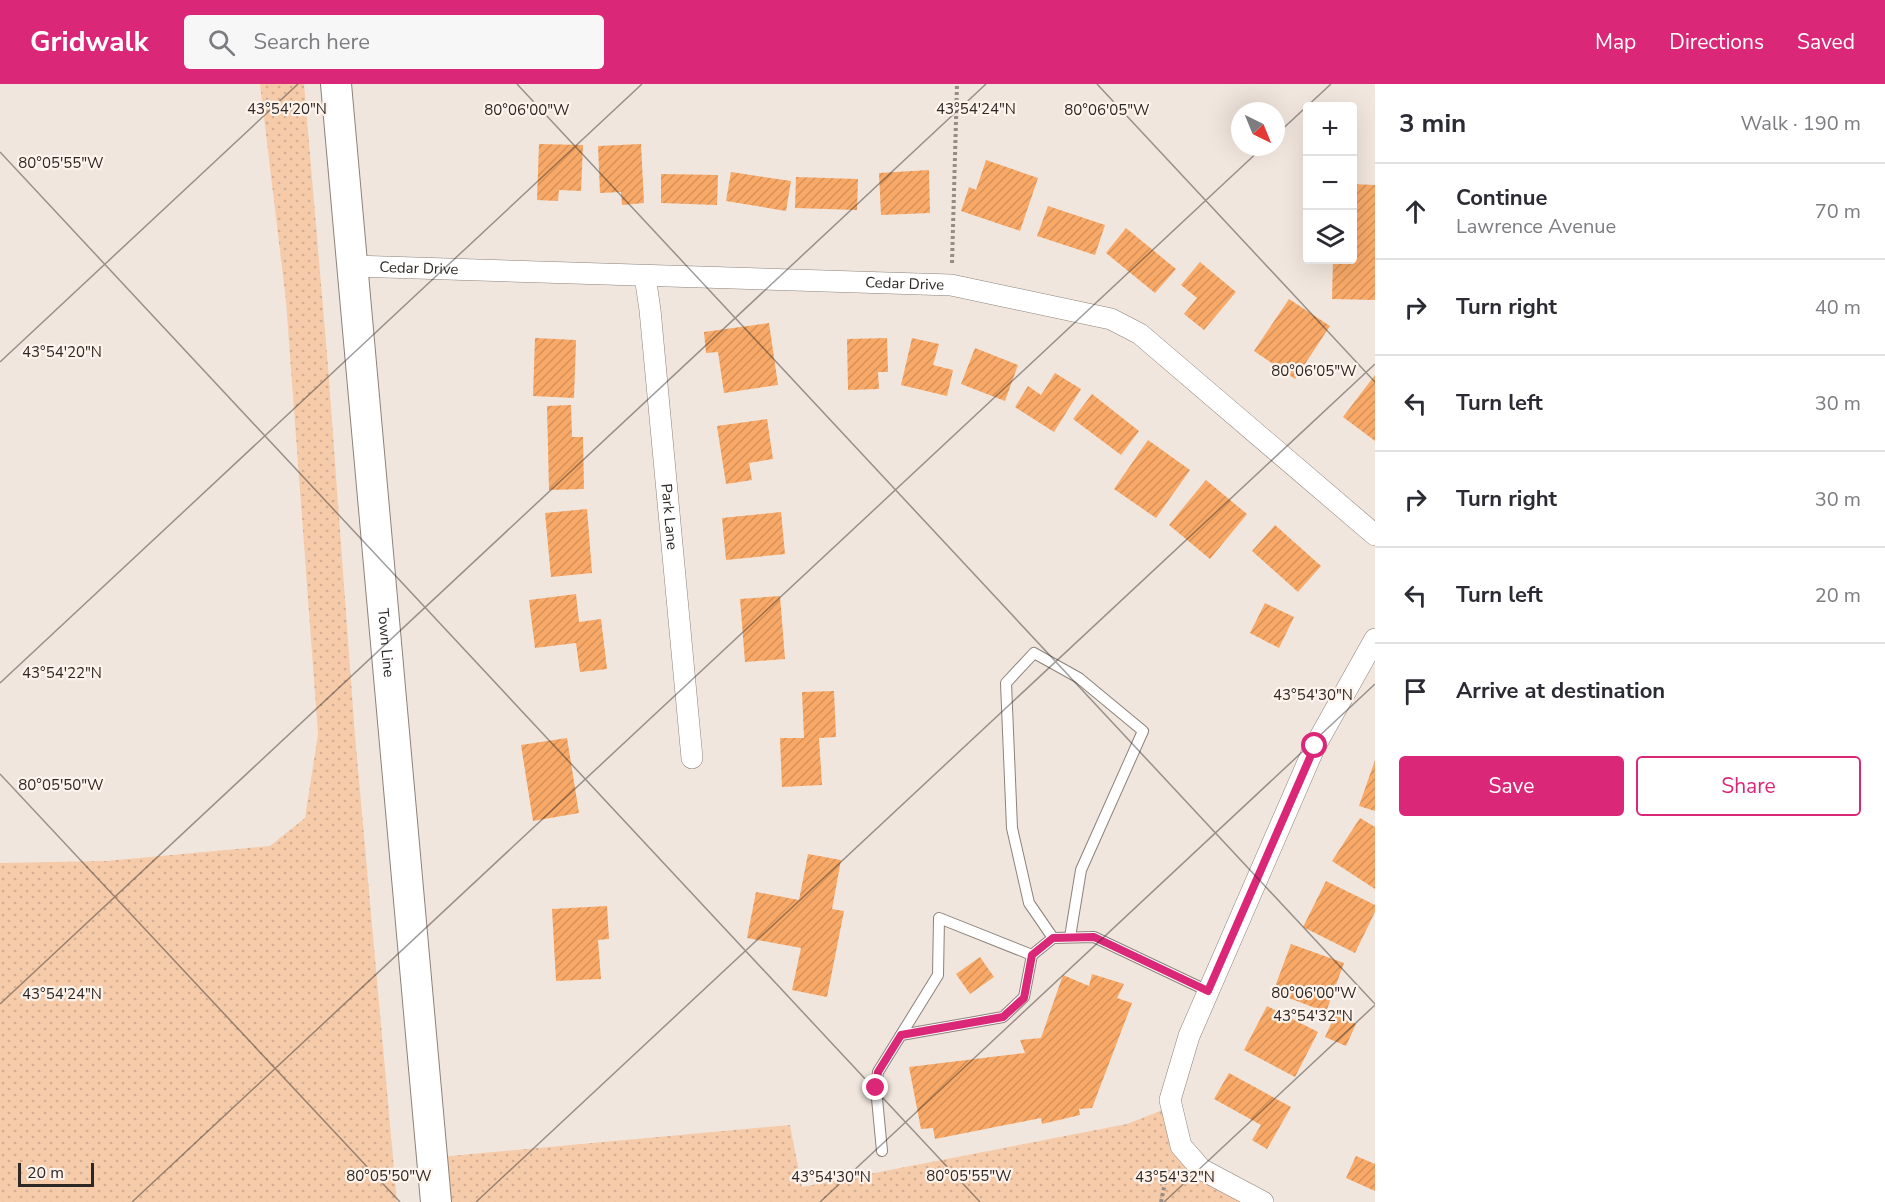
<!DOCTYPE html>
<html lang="en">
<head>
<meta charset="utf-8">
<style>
	:root { --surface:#fff; --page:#f7f7f7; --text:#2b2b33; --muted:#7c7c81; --line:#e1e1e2; --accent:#db2777 }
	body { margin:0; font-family:"Nunito Sans",sans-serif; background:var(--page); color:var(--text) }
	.controls { position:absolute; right:18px; top:18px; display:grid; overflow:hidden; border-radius:6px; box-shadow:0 6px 24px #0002 }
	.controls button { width:54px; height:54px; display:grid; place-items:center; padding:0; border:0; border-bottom:2px solid var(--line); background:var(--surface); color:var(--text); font:30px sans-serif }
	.compass { position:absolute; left:1231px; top:18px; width:54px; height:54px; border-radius:50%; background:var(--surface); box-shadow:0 6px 24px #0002; rotate:137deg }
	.scale { position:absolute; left:18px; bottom:15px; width:76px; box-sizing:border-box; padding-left:6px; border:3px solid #2d2825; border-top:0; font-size:16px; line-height:21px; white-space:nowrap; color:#2d2825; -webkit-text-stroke:4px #fff3eb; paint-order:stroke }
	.stop { position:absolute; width:18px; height:18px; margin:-14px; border:4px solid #db2777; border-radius:50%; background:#fff }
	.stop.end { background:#db2777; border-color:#fff; box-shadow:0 2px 6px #0008 }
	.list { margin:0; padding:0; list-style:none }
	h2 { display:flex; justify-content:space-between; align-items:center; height:78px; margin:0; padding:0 24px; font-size:26px }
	h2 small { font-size:20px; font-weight:400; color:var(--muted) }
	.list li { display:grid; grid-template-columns:39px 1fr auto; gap:18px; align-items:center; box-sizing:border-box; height:96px; padding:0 24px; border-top:2px solid var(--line) }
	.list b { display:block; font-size:22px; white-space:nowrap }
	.list p { margin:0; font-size:20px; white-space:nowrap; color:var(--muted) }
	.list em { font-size:20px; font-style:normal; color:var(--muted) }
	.actions { display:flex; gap:12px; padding:18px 24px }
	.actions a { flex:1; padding:14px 0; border:2px solid var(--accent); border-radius:6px; text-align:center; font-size:21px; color:var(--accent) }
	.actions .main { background:var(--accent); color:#fff }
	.icon { flex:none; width:33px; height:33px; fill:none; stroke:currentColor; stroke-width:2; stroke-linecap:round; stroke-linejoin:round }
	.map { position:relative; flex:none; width:1375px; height:1118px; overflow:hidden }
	header { display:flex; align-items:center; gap:36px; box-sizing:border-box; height:84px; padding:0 30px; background:var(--accent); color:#fff }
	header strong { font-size:28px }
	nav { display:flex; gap:33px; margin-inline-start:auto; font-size:21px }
	.search { width:420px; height:54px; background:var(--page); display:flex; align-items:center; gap:15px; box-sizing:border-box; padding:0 21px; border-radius:6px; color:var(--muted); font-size:22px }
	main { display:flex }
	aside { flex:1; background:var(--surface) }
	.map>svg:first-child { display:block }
	.grass { fill:url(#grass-dots) }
	.building { fill:url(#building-hatch) }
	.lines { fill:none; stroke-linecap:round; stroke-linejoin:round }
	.service-casing { stroke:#8c827a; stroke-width:12 }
	.minor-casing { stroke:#8c827a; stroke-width:22 }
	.secondary-casing { stroke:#8c827a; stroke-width:32 }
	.path { stroke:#948c86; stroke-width:4; stroke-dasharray:3 3; stroke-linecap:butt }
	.service { stroke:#fff; stroke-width:10 }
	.minor { stroke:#fff; stroke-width:21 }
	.secondary { stroke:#fff; stroke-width:30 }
	.route { stroke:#db2777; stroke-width:8 }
	.ticks { fill:none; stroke:#2d2825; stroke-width:1.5; stroke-opacity:0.45 }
	.labels { text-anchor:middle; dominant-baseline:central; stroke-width:4.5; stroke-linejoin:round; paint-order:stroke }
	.street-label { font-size:15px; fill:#2d2825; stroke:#fff3eb }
	.ticks-label { font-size:15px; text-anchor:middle; fill:#2d2825; stroke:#fff3eb; stroke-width:4.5; stroke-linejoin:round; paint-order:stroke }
</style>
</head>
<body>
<header>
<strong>Gridwalk</strong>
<div class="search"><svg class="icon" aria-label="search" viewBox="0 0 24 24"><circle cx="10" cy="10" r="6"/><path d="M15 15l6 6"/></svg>Search here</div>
<nav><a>Map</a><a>Directions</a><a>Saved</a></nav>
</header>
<main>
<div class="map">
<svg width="1375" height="1118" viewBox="0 0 1375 1118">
	<defs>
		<pattern id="grass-dots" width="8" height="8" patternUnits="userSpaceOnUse" patternTransform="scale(1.5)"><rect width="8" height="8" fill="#f6cbaa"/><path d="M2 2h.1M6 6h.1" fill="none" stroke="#d3ae92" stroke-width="1.8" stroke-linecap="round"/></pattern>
		<pattern id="building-hatch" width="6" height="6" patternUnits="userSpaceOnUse" patternTransform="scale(1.5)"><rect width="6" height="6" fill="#f8a967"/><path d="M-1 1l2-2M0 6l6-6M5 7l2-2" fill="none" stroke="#d59159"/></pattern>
	</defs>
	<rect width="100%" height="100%" fill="#f1e6dd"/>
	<g class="grass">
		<path d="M 260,0 L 304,0 L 328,282 L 355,652 L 397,1118 L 0,1118 L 0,779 L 106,777 L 270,762 L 305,734 L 318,650 L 286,217 Z"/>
		<path d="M 1165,1025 L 1175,1066 L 1251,1118 L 442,1118 L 439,1073 L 790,1041 L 802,1103 L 1127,1040 Z"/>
	</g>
	<g class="building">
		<path d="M 539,60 L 583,61 L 581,107 L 559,106 L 558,117 L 537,116 Z"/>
		<path d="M 641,60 L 644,119 L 622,121 L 621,108 L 600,109 L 598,62 Z"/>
		<path d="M 986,76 L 1038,94 L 1020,147 L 961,127 L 969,103 L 976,106 Z"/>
		<path d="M 929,86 L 930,129 L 881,131 L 879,89 Z"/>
		<path d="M 731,88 L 791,97 L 786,127 L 726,117 Z"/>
		<path d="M 661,90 L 718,91 L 717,121 L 661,119 Z"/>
		<path d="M 796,93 L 858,95 L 857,126 L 795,124 Z"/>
		<path d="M 1352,100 L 1375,101 L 1375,216 L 1332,215 L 1333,176 L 1352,176 Z"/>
		<path d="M 1048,122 L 1105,141 L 1095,171 L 1037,152 Z"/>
		<path d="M 1126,144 L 1176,185 L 1155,209 L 1106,169 Z"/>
		<path d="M 1200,178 L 1236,208 L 1204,246 L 1184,230 L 1197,214 L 1181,201 Z"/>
		<path d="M 1289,215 L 1330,242 L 1295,295 L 1254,267 Z"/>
		<path d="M 769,239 L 778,301 L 724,309 L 718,268 L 706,269 L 704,248 Z"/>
		<path d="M 535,254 L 576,256 L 574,314 L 533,312 Z"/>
		<path d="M 887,254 L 888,288 L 878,288 L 879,305 L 848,306 L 847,255 Z"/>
		<path d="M 912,254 L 939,260 L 933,281 L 953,286 L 947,312 L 901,301 Z"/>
		<path d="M 975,264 L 1018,281 L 1005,317 L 961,300 Z"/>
		<path d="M 1055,289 L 1081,305 L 1054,348 L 1015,323 L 1028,302 L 1041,311 Z"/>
		<path d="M 1375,291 L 1375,357 L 1343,333 Z"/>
		<path d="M 1092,310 L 1139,347 L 1121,371 L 1073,335 Z"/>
		<path d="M 571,321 L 572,353 L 583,353 L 584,405 L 549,406 L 547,322 Z"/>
		<path d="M 767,335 L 773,375 L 749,379 L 752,396 L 726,400 L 717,342 Z"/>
		<path d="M 1148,356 L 1190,386 L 1156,434 L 1114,405 Z"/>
		<path d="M 1206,396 L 1247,430 L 1210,475 L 1169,441 Z"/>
		<path d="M 587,425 L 592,489 L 551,493 L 545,429 Z"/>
		<path d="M 781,428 L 785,470 L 726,476 L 722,434 Z"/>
		<path d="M 1275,441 L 1321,482 L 1298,508 L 1252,467 Z"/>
		<path d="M 576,510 L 579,538 L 601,535 L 607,585 L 580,588 L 576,559 L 535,564 L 529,516 Z"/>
		<path d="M 780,512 L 785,575 L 745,578 L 740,515 Z"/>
		<path d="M 1265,519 L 1294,533 L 1279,564 L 1250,549 Z"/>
		<path d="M 834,607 L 836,653 L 819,654 L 822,701 L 782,703 L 780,654 L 804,654 L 802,608 Z"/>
		<path d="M 567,654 L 579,729 L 533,737 L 521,661 Z"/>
		<path d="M 1375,676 L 1375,727 L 1359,722 Z"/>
		<path d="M 1360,734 L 1375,743 L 1375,805 L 1332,777 Z"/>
		<path d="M 808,770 L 841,776 L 832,825 L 844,827 L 827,913 L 792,906 L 801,864 L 747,854 L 756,808 L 799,816 Z"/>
		<path d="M 1326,797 L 1375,821 L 1375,828 L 1355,869 L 1303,843 Z"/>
		<path d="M 607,822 L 609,855 L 598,856 L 601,895 L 556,897 L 552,825 Z"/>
		<path d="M 1291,860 L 1344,879 L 1326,928 L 1273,908 Z"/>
		<path d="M 980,873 L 994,893 L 970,910 L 956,890 Z"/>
		<path d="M 1092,890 L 1124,900 L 1117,914 L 1132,919 L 1092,1024 L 1079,1025 L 1080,1031 L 1042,1040 L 1041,1034 L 935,1055 L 933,1044 L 921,1045 L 909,983 L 1025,969 L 1020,956 L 1041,954 L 1063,891 L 1089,902 Z"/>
		<path d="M 1267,922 L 1318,948 L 1295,993 L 1244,966 Z"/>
		<path d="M 1335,931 L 1356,940 L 1346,962 L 1325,953 Z"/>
		<path d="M 1229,989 L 1291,1023 L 1267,1065 L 1252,1056 L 1261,1041 L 1214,1015 Z"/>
		<path d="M 1356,1072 L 1375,1080 L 1375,1107 L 1346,1094 Z"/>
	</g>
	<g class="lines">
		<defs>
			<g id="service">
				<path d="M 1053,854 L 1029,819 L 1012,744 L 1006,599 L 1034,569 L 1079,594 L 1143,647 L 1081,786 L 1070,853"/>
				<path d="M 901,951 L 1003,933 L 1024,913 L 1032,871"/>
				<path d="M 882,1067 L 876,1004 L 878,988 L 938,891 L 939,834 L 1032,871 L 1053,854 L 1094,853 L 1208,907"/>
			</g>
			<g id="minor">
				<path id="s1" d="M 353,182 L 951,201 L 1111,235 L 1140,250 L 1375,451"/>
				<path id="s2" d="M 645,192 L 650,226 L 692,674"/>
				<path d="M 1263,1118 L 1201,1085 L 1181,1062 L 1170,1016 L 1189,952 L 1315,662 L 1375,555"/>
			</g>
			<g id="secondary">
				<path id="s3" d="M 336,0 L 436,1118"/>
			</g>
		</defs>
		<use href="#service" class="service-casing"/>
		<use href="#minor" class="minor-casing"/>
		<use href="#secondary" class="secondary-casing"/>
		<g class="path">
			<path d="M 952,179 L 957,0"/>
			<path d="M 1161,1118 L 1168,1084"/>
		</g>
		<use href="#service" class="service"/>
		<use href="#minor" class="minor"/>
		<use href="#secondary" class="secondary"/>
	</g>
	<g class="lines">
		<path class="route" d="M 876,1004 L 878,988 L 901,951 L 1003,933 L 1024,914 L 1032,871 L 1053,854 L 1094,853 L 1208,907 L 1315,662"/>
	</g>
	<path class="ticks" d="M 517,0 L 1375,920M 1097,0 L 1375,298M 1276,51 L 1331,0M 0,68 L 980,1118M 0,278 L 298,0M 0,599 L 642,0M 0,690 L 400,1118M 0,920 L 986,0M 132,1118 L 1263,63M 476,1118 L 1375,280M 820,1118 L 1375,600M 1164,1118 L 1375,921"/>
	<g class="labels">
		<g class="street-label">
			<text stroke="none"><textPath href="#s1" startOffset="66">Cedar Drive</textPath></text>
			<text stroke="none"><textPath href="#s1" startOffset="552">Cedar Drive</textPath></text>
			<text stroke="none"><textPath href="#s2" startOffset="242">Park Lane</textPath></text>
			<text stroke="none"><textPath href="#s3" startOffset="561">Town Line</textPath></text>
		</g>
	</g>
	<g class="ticks-label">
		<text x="287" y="30">43°54'20"N</text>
		<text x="976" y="30">43°54'24"N</text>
		<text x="527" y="31">80°06'00"W</text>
		<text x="1107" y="31">80°06'05"W</text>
		<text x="61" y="84">80°05'55"W</text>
		<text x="62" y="273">43°54'20"N</text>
		<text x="1314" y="292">80°06'05"W</text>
		<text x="62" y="594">43°54'22"N</text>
		<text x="1313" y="616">43°54'30"N</text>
		<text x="61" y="706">80°05'50"W</text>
		<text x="1314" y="914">80°06'00"W</text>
		<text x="62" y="915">43°54'24"N</text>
		<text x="1313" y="937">43°54'32"N</text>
		<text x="389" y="1097">80°05'50"W</text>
		<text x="969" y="1097">80°05'55"W</text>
		<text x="831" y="1098">43°54'30"N</text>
		<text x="1175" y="1098">43°54'32"N</text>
	</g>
</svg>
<div class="controls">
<button>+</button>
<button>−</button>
<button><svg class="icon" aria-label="layers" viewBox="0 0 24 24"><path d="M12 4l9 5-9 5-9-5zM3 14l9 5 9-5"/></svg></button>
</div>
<svg class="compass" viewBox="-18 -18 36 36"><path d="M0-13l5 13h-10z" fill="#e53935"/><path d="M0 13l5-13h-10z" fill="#7c7c81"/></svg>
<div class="scale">20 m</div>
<div class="stop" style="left:1315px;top:662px"></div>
<div class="stop end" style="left:876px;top:1004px"></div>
</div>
<aside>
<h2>3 min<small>Walk · 190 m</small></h2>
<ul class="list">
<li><svg class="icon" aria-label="ahead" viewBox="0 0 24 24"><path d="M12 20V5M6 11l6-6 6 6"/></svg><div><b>Continue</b><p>Lawrence Avenue</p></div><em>70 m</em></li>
<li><svg class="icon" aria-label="right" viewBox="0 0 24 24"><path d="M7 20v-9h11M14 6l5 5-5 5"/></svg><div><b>Turn right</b></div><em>40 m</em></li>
<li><svg class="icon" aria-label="left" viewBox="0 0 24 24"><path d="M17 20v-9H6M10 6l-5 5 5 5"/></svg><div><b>Turn left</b></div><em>30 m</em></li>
<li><svg class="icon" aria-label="right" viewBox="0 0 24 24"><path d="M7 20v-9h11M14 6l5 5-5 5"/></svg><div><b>Turn right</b></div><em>30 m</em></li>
<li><svg class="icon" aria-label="left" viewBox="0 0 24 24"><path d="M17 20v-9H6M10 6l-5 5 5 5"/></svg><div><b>Turn left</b></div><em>20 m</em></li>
<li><svg class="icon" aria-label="arrive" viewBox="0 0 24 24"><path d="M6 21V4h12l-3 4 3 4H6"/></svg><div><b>Arrive at destination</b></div></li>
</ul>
<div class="actions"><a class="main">Save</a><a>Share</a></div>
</aside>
</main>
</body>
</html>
